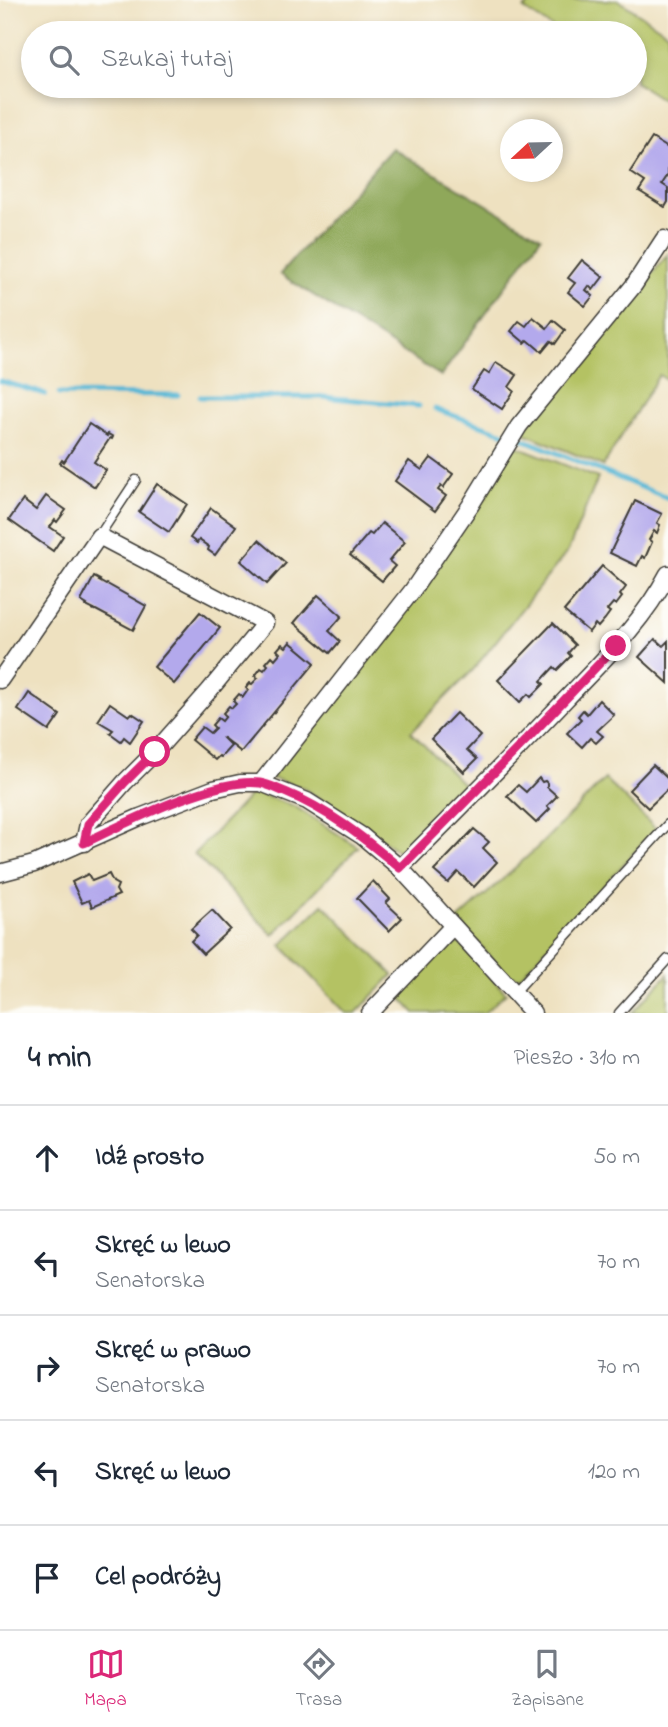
<!DOCTYPE html>
<html lang="pl">
<head>
<meta charset="utf-8">
<style>
	:root { --surface:#fff; --page:#f6f6f7; --text:#1f2937; --muted:#747a83; --line:#e0e1e3; --accent:#db2777 }
	body { margin:0; font-family:"Indie Flower",sans-serif; background:var(--page); color:var(--text) }
	.compass { position:absolute; left:500px; top:119px; width:63px; height:63px; border-radius:50%; background:var(--surface); box-shadow:0 4px 10px #0003; rotate:248deg }
	.stop { position:absolute; width:21px; height:21px; margin:-16px; border:5px solid #db2777; border-radius:50%; background:#fff }
	.stop.end { background:#db2777; border-color:#fff; box-shadow:0 2px 7px #0008 }
	.list { margin:0; padding:0; list-style:none }
	h2 { display:flex; justify-content:space-between; align-items:center; height:91px; margin:0; padding:0 28px; font-size:30px }
	h2 small { font-size:23px; font-weight:400; color:var(--muted) }
	.list li { display:grid; grid-template-columns:46px 1fr auto; gap:21px; align-items:center; box-sizing:border-box; height:105px; padding:0 28px; border-top:2px solid var(--line) }
	.list b { display:block; font-size:26px; white-space:nowrap }
	.list p { margin:0; font-size:23px; white-space:nowrap; color:var(--muted) }
	.list em { font-size:23px; font-style:normal; color:var(--muted) }
	.icon { flex:none; width:38px; height:38px; fill:none; stroke:currentColor; stroke-width:2; stroke-linecap:round; stroke-linejoin:round }
	.map { position:relative; flex:none; width:668px; height:1013px; overflow:hidden }
	.search { position:absolute; background:var(--surface); box-shadow:0 4px 10px #0003; left:21px; right:21px; top:21px; height:77px; display:flex; align-items:center; gap:18px; box-sizing:border-box; padding:0 24px; border-radius:38px; color:var(--muted); font-size:26px }
	.sheet { height:616px; background:var(--surface) }
	nav { display:flex; justify-content:space-around; align-items:center; box-sizing:border-box; height:98px; border-top:2px solid var(--line); background:var(--surface); font-size:19px; color:var(--muted) }
	nav a { display:grid; justify-items:center; gap:4px }
	nav .on { color:var(--accent) }
	.map>svg:first-child { display:block }
	.green { fill:#b4c264; stroke:#686f40; stroke-width:2 }
	.forest { fill:#8fa85a; stroke:#56623b; stroke-width:2 }
	.lines { fill:none; stroke-linecap:round; stroke-linejoin:round }
	.stream { stroke:#56b7d5; stroke-width:5 }
	.building { fill:#b3a9ec }
	.service-casing { stroke:#3c3a35; stroke-width:11 }
	.minor-casing { stroke:#3c3a35; stroke-width:19 }
	.service { stroke:#fff; stroke-width:8 }
	.minor { stroke:#fff; stroke-width:16 }
	.route { stroke:#db2777; stroke-width:9 }
</style>
</head>
<body>
<div class="map">
<svg width="668" height="1013" viewBox="0 0 668 1013">
	<rect width="100%" height="100%" fill="#fdfcf7"/>
	<filter id="ink" filterUnits="userSpaceOnUse"><feTurbulence type="fractalNoise" baseFrequency=".0143" numOctaves="2"/><feDisplacementMap in="SourceGraphic" scale="14" xChannelSelector="R" yChannelSelector="G"/><feConvolveMatrix kernelMatrix="1 2 1 2 8 2 1 2 1" color-interpolation-filters="sRGB"/></filter>
	<filter id="wash" filterUnits="userSpaceOnUse"><feTurbulence type="fractalNoise" baseFrequency=".00686" numOctaves="4" result="noise"/><feDisplacementMap in="SourceGraphic" scale="28" xChannelSelector="R" yChannelSelector="G"/><feGaussianBlur stdDeviation="1.57" result="paint"/><feColorMatrix in="noise" values="0 0 0 0 0 0 0 0 0 0 0 0 0 0 0 0 0 1.4 0 .05"/><feComposite in="paint" operator="in"/></filter>
	<g filter="url(#wash)">
		<rect width="100%" height="100%" fill="#eee1c0"/>
		<g class="green">
			<path d="M 533,0 L 618,0 L 668,33 L 668,103 L 635,82 L 635,33 L 561,33 L 524,9 Z"/>
			<path d="M 668,254 L 668,381 L 659,375 L 603,466 L 522,432 L 576,369 Z"/>
			<path d="M 514,445 L 598,478 L 568,551 L 473,670 L 411,732 L 468,789 L 408,848 L 398,851 L 342,812 L 301,787 L 271,778 Z"/>
			<path d="M 605,779 L 656,829 L 520,977 L 507,976 L 458,920 L 540,845 Z"/>
			<path d="M 253,792 L 294,806 L 358,847 L 273,935 L 194,854 Z"/>
			<path d="M 323,904 L 393,975 L 356,1013 L 346,1013 L 281,945 Z"/>
			<path d="M 447,943 L 460,943 L 506,993 L 484,1013 L 415,1013 L 398,995 Z"/>
			<path d="M 668,974 L 668,1013 L 632,1013 Z"/>
		</g>
		<path class="forest" d="M 392,148 L 541,237 L 441,376 L 280,274 Z"/>
		<g class="lines">
			<g class="stream">
				<path d="M 0,381 L 45,394"/>
				<path d="M 59,394 L 178,395"/>
				<path d="M 200,397 L 323,397 L 419,406"/>
				<path d="M 435,409 L 507,434"/>
				<path d="M 520,438 L 668,498"/>
			</g>
		</g>
		<g id="blocks">
			<g class="building">
				<path d="M 652,138 L 668,148 L 668,175 L 662,184 L 668,188 L 668,202 L 665,207 L 639,191 L 645,182 L 630,172 Z"/>
				<path d="M 582,260 L 603,277 L 593,290 L 589,286 L 586,290 L 593,296 L 585,306 L 568,292 L 575,283 L 568,278 Z"/>
				<path d="M 533,317 L 547,328 L 553,320 L 565,330 L 555,344 L 551,341 L 542,352 L 528,340 L 525,343 L 511,331 L 519,321 L 526,326 Z"/>
				<path d="M 496,362 L 517,375 L 509,387 L 514,391 L 502,409 L 472,389 L 484,371 L 489,374 Z"/>
				<path d="M 89,424 L 107,436 L 108,434 L 113,437 L 112,439 L 110,438 L 94,462 L 106,470 L 95,487 L 60,463 L 62,460 L 64,462 Z"/>
				<path d="M 431,458 L 453,474 L 443,488 L 441,486 L 438,490 L 446,496 L 435,511 L 395,481 L 409,461 L 422,470 Z"/>
				<path d="M 157,484 L 187,504 L 169,532 L 139,512 Z"/>
				<path d="M 46,496 L 66,510 L 57,522 L 55,520 L 50,527 L 63,536 L 53,551 L 9,520 L 23,500 L 36,510 Z"/>
				<path d="M 635,501 L 662,514 L 657,523 L 660,525 L 657,533 L 654,531 L 649,540 L 652,542 L 645,558 L 642,556 L 637,566 L 610,553 Z"/>
				<path d="M 211,508 L 236,526 L 215,555 L 208,550 L 209,547 L 199,540 L 197,543 L 190,538 Z"/>
				<path d="M 382,523 L 405,542 L 389,561 L 395,566 L 382,581 L 350,555 L 369,533 L 372,535 Z"/>
				<path d="M 259,540 L 286,563 L 267,584 L 241,561 Z"/>
				<path d="M 602,566 L 626,587 L 620,595 L 622,597 L 616,605 L 613,603 L 607,610 L 610,612 L 605,619 L 598,627 L 595,624 L 589,632 L 564,611 Z"/>
				<path d="M 94,577 L 100,580 L 99,581 L 106,585 L 107,584 L 146,606 L 133,630 L 94,609 L 94,610 L 86,606 L 87,605 L 81,601 Z"/>
				<path d="M 318,595 L 342,616 L 329,631 L 340,641 L 330,653 L 294,623 Z"/>
				<path d="M 200,612 L 220,628 L 174,684 L 154,667 Z"/>
				<path d="M 553,623 L 575,645 L 568,653 L 571,656 L 557,670 L 554,667 L 541,681 L 544,684 L 531,697 L 528,694 L 520,702 L 498,680 Z"/>
				<path d="M 655,639 L 663,646 L 668,641 L 668,683 L 639,657 Z"/>
				<path d="M 290,642 L 315,663 L 241,752 L 222,737 L 231,746 L 221,757 L 219,756 L 215,760 L 191,740 L 202,727 L 210,733 L 215,728 L 212,725 L 218,718 L 222,721 L 226,716 L 223,713 L 229,706 L 232,708 L 236,704 L 233,701 L 239,694 L 243,697 L 248,690 L 246,688 L 250,683 L 252,684 L 258,678 L 255,676 L 261,668 L 264,670 L 268,665 L 266,663 L 272,656 L 275,659 L 280,653 L 277,650 L 282,644 L 286,647 Z"/>
				<path d="M 29,693 L 60,715 L 49,731 L 18,710 Z"/>
				<path d="M 599,700 L 614,715 L 597,731 L 603,736 L 596,743 L 590,738 L 582,747 L 567,733 L 581,719 L 578,716 L 583,710 L 587,714 Z"/>
				<path d="M 110,703 L 129,716 L 132,713 L 144,721 L 130,742 L 124,737 L 121,741 L 110,733 L 113,730 L 98,721 Z"/>
				<path d="M 456,713 L 480,736 L 467,750 L 477,759 L 464,772 L 431,739 Z"/>
				<path d="M 653,765 L 668,779 L 668,789 L 648,808 L 629,790 Z"/>
				<path d="M 539,778 L 542,782 L 545,781 L 547,783 L 547,787 L 557,796 L 547,806 L 550,809 L 536,823 L 507,796 L 518,785 L 526,792 Z"/>
				<path d="M 474,829 L 489,842 L 483,848 L 497,862 L 474,887 L 458,872 L 448,883 L 434,871 Z"/>
				<path d="M 88,874 L 92,881 L 109,874 L 113,882 L 118,885 L 116,890 L 119,895 L 92,907 L 89,900 L 82,903 L 72,882 Z"/>
				<path d="M 373,881 L 390,899 L 386,903 L 402,918 L 389,931 L 357,898 Z"/>
				<path d="M 212,910 L 230,929 L 203,954 L 191,941 L 197,935 L 191,929 Z"/>
			</g>
		</g>
	</g>
	<g filter="url(#ink)">
		<use href="#blocks" fill-opacity="0" stroke="#3c3a35" stroke-width="2"/>
		<g class="lines">
			<defs>
				<g id="service">
					<path d="M 99,536 L 136,480"/>
					<path d="M 514,993 L 668,824"/>
					<path d="M 619,1013 L 668,959"/>
				</g>
				<g id="minor">
					<path d="M 0,680 L 99,536 L 265,623 L 209,691 L 155,752 L 125,782 L 88,824 L 84,843"/>
					<path d="M 261,783 L 412,591 L 470,506 L 519,426 L 634,285 L 664,239"/>
					<path d="M 400,868 C 456,812 512,756 566,699 C 603,660 643,622 668,574"/>
					<path d="M 0,873 L 34,864 L 140,817 L 213,789 L 240,783 L 261,783 L 307,801 L 362,836 L 400,868 L 533,1013"/>
					<path d="M 370,1013 L 453,926"/>
				</g>
			</defs>
			<use href="#service" class="service-casing"/>
			<use href="#minor" class="minor-casing"/>
			<use href="#service" class="service"/>
			<use href="#minor" class="minor"/>
		</g>
	</g>
	<g class="lines" filter="url(#ink)">
		<path class="route" d="M 155,752 L 125,782 L 88,824 L 84,843 C 126,823 215,777 260,783 C 268,784 277,789 285,792 C 329,810 364,838 400,868 L 528,738 L 616,646"/>
	</g>
</svg>
<svg class="compass" viewBox="-18 -18 36 36"><path d="M0-13l5 13h-10z" fill="#e53935"/><path d="M0 13l5-13h-10z" fill="#747a83"/></svg>
<div class="stop" style="left:155px;top:752px"></div>
<div class="stop end" style="left:616px;top:646px"></div>
<div class="search"><svg class="icon" aria-label="search" viewBox="0 0 24 24"><circle cx="10" cy="10" r="6"/><path d="M15 15l6 6"/></svg>Szukaj tutaj</div>
</div>
<section class="sheet">
<h2>4 min<small>Pieszo · 310 m</small></h2>
<ul class="list">
<li><svg class="icon" aria-label="ahead" viewBox="0 0 24 24"><path d="M12 20V5M6 11l6-6 6 6"/></svg><div><b>Idź prosto</b></div><em>50 m</em></li>
<li><svg class="icon" aria-label="left" viewBox="0 0 24 24"><path d="M17 20v-9H6M10 6l-5 5 5 5"/></svg><div><b>Skręć w lewo</b><p>Senatorska</p></div><em>70 m</em></li>
<li><svg class="icon" aria-label="right" viewBox="0 0 24 24"><path d="M7 20v-9h11M14 6l5 5-5 5"/></svg><div><b>Skręć w prawo</b><p>Senatorska</p></div><em>70 m</em></li>
<li><svg class="icon" aria-label="left" viewBox="0 0 24 24"><path d="M17 20v-9H6M10 6l-5 5 5 5"/></svg><div><b>Skręć w lewo</b></div><em>120 m</em></li>
<li><svg class="icon" aria-label="arrive" viewBox="0 0 24 24"><path d="M6 21V4h12l-3 4 3 4H6"/></svg><div><b>Cel podróży</b></div></li>
</ul>
</section>
<nav>
<a class="on"><svg class="icon" aria-label="map" viewBox="0 0 24 24"><path d="M3 6l6-2 6 2 6-2v14l-6 2-6-2-6 2zM9 4v14M15 6v14"/></svg>Mapa</a>
<a><svg class="icon" aria-label="directions" viewBox="0 0 24 24"><path d="M12 3l9 9-9 9-9-9zM9 14v-3h6M13 9l2 2-2 2"/></svg>Trasa</a>
<a><svg class="icon" aria-label="saved" viewBox="0 0 24 24"><path d="M7 4h10v16l-5-4-5 4z"/></svg>Zapisane</a>
</nav>
</body>
</html>
